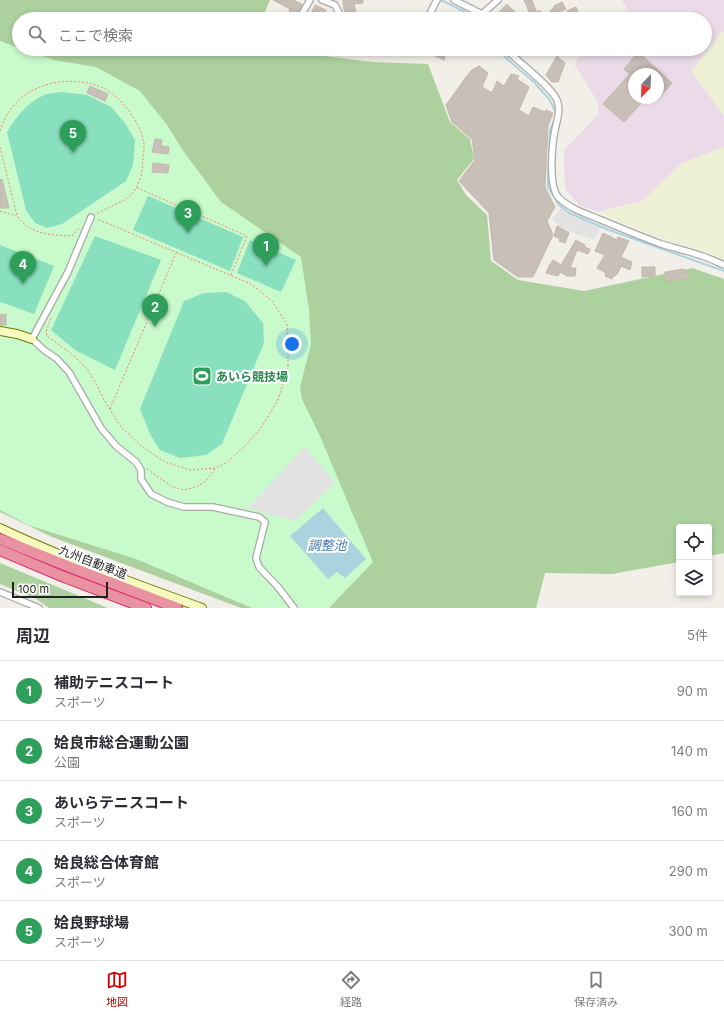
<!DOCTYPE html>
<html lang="ja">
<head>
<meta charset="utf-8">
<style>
	:root { --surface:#fff; --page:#f7f7f7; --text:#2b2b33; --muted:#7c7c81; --line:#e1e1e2; --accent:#d40000 }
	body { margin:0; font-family:Inter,"Noto Sans JP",sans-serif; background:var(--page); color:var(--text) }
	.controls { position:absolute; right:12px; bottom:12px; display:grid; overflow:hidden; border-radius:4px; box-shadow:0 2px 6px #0003 }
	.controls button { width:36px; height:36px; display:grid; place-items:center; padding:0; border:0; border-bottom:1px solid var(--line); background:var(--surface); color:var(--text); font:20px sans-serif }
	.compass { position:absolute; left:628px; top:68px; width:36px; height:36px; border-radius:50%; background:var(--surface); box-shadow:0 2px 6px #0003; rotate:203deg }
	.scale { position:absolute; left:12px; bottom:10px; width:96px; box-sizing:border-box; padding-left:4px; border:2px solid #222; border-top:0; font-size:11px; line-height:14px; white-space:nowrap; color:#222; -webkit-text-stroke:3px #fff; paint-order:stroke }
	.you { position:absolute; left:292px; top:344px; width:14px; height:14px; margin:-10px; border:3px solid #fff; border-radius:50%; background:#1a73e8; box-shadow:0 0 0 6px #1a73e833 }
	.badge { display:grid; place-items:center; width:26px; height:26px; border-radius:50%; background:var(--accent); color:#fff; font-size:13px; font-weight:700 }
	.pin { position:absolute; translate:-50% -33px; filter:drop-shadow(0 1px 2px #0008) }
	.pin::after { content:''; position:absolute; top:21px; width:14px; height:12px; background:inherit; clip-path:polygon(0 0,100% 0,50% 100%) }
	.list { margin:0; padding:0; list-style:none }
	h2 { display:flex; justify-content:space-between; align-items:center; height:52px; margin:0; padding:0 16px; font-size:17px }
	h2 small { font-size:13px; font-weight:400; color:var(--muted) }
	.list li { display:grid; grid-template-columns:26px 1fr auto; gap:12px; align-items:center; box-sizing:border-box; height:60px; padding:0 16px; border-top:1px solid var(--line) }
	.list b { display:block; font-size:15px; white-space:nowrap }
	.list p { margin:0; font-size:13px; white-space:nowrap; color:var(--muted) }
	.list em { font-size:13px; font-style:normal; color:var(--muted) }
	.icon { flex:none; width:22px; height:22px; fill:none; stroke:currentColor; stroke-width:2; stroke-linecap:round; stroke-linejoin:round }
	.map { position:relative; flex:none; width:724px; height:608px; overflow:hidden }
	.search { position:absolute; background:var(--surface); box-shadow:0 2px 6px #0003; left:12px; right:12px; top:12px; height:44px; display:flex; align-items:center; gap:10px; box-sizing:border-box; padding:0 14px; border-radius:22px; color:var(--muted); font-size:15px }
	.sheet { height:352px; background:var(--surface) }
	nav { display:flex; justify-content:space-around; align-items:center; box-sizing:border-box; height:56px; border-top:1px solid var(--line); background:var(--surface); font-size:11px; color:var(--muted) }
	nav a { display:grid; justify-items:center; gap:2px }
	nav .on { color:var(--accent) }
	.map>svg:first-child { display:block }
	.industrial { fill:#ebdbe8; fill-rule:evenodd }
	.farmland { fill:#eef0d5 }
	.forest { fill:#add19e }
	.park { fill:#c8facc }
	.pitch { fill:#88e0be }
	.parking { fill:#e2e2e2 }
	.water { fill:#aad3df }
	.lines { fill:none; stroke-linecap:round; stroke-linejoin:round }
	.stream { stroke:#aad3df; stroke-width:2 }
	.building { fill:#c7bfb8; stroke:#c4b6ab }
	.street-casing { stroke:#a9a9a9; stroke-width:8 }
	.secondary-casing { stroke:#707d05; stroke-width:10 }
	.highway-casing { stroke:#dc2a67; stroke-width:12 }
	.path { stroke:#fa8072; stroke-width:1; stroke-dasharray:2 2; stroke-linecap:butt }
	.street { stroke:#fff; stroke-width:5.5 }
	.secondary { stroke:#f7fabf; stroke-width:8 }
	.highway { stroke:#e892a2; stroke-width:10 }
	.labels { text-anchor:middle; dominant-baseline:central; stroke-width:4; stroke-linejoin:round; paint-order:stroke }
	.leisure-label { font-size:12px; font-weight:bold; fill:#27864d; stroke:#fff; text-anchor:start }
	.street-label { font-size:12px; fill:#222; stroke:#fff }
	.water-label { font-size:13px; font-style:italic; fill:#4a7aab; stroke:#fff }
</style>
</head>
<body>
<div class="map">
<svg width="724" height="608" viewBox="0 0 724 608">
	<rect width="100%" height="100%" fill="#f2efe9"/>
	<path class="industrial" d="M 622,0 L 724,0 L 724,33 L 722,32 L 692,71 L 724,116 L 724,147 L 681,164 L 642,201 L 599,212 L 579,205 L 565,189 L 564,150 L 599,114 L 598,102 L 574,64 L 585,49 L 705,49 L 705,19 L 612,19 L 628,11 ZM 634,74 L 658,74 L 658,98 L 634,98 Z"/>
	<g class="farmland">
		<path d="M 722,32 L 724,33 L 724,116 L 691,71 Z"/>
		<path d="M 724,147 L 724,261 L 704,251 L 643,233 L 599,212 L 642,201 L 681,164 Z"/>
	</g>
	<g class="forest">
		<path d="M 0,0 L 270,0 L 265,12 L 270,19 L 19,19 L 19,49 L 295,49 L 299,53 L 373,62 L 428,64 L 450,122 L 470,139 L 474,159 L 457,180 L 466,195 L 487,215 L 491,261 L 518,280 L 584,291 L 692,268 L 724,279 L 724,553 L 709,556 L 709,527 L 679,527 L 679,562 L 612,574 L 545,573 L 536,608 L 241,608 L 52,537 L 0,512 Z"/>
		<path d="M 0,563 L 108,608 L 49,608 L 36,599 L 0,584 Z"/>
	</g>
	<path class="park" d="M 0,41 L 19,48 L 19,49 L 23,49 L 54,60 L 96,67 L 140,91 L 167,125 L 184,152 L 221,202 L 301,257 L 309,310 L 311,344 L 300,387 L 302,399 L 320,436 L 373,562 L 329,608 L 252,608 L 136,559 L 28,525 L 0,510 Z"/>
	<g class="pitch">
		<path d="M 62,92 L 87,95 L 111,107 L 125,123 L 135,140 L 133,165 L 126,181 L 62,224 L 47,228 L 35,223 L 26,210 L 7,132 C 16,117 27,103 44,95 C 49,93 56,93 62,92 Z"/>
		<path d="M 148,196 L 243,237 L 230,271 L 133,230 Z"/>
		<path d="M 95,236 L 161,260 L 115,370 L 75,350 L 51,330 Z"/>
		<path d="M 250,240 L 296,260 L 281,292 L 237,273 Z"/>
		<path d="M 0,245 L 54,266 L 34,314 L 0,302 Z"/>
		<path d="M 226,292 L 245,301 L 263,323 L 264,343 L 222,444 L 206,455 L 180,458 L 160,450 L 150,434 L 140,409 L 184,301 L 204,293 Z"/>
	</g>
	<g class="parking">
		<path d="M 561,208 L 568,214 L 601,227 L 595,239 L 592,239 L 576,234 L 560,227 L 552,219 Z"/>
		<path d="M 305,447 L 335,483 L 295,521 L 248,508 Z"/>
	</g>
	<path class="water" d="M 323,508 L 366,559 L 345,578 L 337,572 L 328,579 L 290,536 Z"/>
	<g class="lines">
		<g class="stream">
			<path d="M 441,0 L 471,15 L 475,19"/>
			<path d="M 499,49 L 506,58 L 534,82 L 549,99 L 557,114 L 550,130 L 548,178 L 548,187 L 559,205 L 569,213 L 609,230 L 724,271"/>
		</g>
	</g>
	<g class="building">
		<path d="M 273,0 L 293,0 L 302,4 L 297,16 L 289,12 L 290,9 Z"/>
		<path d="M 343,0 L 363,0 L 363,3 L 354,4 L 357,17 L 348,19 L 344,10 Z"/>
		<path d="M 524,0 L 532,0 L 537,13 L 539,10 L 545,17 L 554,7 L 554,6 L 562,2 L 566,9 L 556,14 L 551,19 L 530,19 L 533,17 L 530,14 Z"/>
		<path d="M 507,4 L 518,15 L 515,19 L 507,19 L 499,12 Z"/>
		<path d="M 315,5 L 326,10 L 322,19 L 311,14 Z"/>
		<path d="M 576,7 L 581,19 L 571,19 L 567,11 Z"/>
		<path d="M 388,12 L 387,19 L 378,19 L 379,13 Z"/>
		<path d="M 415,49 L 446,49 L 444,60 L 431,54 L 415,53 Z"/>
		<path d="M 638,52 L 672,83 L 658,99 L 658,74 L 634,74 L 634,98 L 646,98 L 624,122 L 603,104 L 630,74 L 624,69 Z"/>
		<path d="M 557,56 L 565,63 L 558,82 L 552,82 L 546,75 Z"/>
		<path d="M 479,66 L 488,73 L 482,87 L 492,93 L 497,81 L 504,86 L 511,74 L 519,76 L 517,79 L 529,87 L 519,110 L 529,116 L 533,107 L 545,112 L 546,110 L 553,113 L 548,125 L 545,187 L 555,207 L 547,221 L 553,235 L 533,277 L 518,277 L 494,260 L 489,213 L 459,181 L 475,160 L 472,139 L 452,122 L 446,105 L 466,77 L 472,70 Z"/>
		<path d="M 90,86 L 108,94 L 105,101 L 87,93 Z"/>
		<path d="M 155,139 L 162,140 L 161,146 L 169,147 L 168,154 L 152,152 Z"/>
		<path d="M 153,163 L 169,165 L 168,173 L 152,172 Z"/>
		<path d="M 2,179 L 9,208 L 0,208 L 0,180 Z"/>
		<path d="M 557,226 L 569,233 L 565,243 L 559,241 L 560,239 L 554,236 Z"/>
		<path d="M 603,233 L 617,240 L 618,237 L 629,241 L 621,257 L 632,262 L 630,270 L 621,266 L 618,273 L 615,276 L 613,276 L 612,279 L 605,276 L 606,273 L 597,268 L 605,255 L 595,251 Z"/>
		<path d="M 576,240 L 585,245 L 584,247 L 590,249 L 588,254 L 577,250 L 570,268 L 576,268 L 575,276 L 567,276 L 560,272 L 558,276 L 546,273 L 550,264 L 551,264 L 553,260 L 561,265 Z"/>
		<path d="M 642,267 L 655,267 L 655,276 L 642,277 Z"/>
		<path d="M 683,269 L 688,274 L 689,279 L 677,279 L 677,280 L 665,281 L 665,272 Z"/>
		<path d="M 6,314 L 6,325 L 0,325 L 0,315 Z"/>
	</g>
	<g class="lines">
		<defs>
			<g id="street">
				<path d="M 322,0 L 335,5 L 342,19"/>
				<path d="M 454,0 L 482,14 L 485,19"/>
				<path d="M 482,14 L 498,0"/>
				<path d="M 305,19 L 302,14 L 310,0"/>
				<path d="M 427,19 L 437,0"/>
				<path d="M 506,49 C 518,62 551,86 557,100 C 561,110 557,120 555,130 C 552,145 548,187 559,198 C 569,208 586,214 599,219 C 620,228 640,236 661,244 C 674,248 688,251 702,256 C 709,258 717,262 724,265"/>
				<path d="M 91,217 L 68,272 L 32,339 L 44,350 L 57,359 L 69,372 L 101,428 L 116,446 L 136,462 L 141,470 L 141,479 L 151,494 L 167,502 L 184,507 L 213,507 L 259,517 L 265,522 L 256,558 L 259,567 L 278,587 L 294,608"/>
				<path d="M 0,592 L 39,608"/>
			</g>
			<g id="secondary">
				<path d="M 0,331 L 17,334 L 32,339"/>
				<path d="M 0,528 C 65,559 134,583 202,608"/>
			</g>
			<g id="highway">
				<path d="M 0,539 L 70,567 L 177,608"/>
				<path d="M 0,550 L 64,577 L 146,608"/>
			</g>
		</defs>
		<use href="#street" class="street-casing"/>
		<use href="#secondary" class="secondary-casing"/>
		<use href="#highway" class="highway-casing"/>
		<g class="path">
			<path d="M 0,131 C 13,87 61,72 101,87 C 113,92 125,105 132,115 C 137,123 142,133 144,143 C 144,148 144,153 143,158 C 143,170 140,186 131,195 C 125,201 106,209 97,213"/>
			<path d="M 0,147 L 17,216 C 31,235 50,235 72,236 L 79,228"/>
			<path d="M 137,188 L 247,236 L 231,275"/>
			<path d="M 0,211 L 16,216"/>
			<path d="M 51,318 L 46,332 L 47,336 L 73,355 L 87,369 L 97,385 L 104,400 L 121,427 L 140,445 L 165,462 L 190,470 L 216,468 L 226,463 L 243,448 L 261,428 L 278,400 L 288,368 L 288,340 L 287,324 L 272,301 L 251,284 L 97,219"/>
			<path d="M 110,409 L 176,253"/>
			<path d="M 147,469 L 171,486 L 184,490 L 196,487 L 205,482 L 215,469"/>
		</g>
		<use href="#street" class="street"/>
		<use href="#secondary" class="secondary"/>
		<use href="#highway" class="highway"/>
	</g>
	<defs>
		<symbol id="stadium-square" viewBox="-11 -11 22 22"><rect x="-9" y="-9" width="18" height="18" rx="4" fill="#2e9e5b" stroke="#fff"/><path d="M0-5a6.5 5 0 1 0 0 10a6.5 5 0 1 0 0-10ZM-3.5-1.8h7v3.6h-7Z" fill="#fff"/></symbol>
	</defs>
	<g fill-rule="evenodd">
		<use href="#stadium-square" x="191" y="365" width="22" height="22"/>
	</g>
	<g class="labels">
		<g class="leisure-label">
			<text x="216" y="376">あいら競技場</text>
		</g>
		<g class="street-label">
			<text transform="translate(93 562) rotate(21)">九州自動車道</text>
		</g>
		<g class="water-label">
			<text x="327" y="545">調整池</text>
		</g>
	</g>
</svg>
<div class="controls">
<button><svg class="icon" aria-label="locate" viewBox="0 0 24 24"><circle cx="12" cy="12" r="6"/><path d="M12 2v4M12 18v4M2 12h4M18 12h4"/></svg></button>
<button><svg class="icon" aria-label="layers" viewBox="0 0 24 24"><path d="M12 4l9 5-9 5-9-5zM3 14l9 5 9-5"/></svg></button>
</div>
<svg class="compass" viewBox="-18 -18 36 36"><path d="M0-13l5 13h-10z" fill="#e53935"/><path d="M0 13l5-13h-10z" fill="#7c7c81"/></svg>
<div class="scale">100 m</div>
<div class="you"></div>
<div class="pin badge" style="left:266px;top:266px;background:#2e9e5b">1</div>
<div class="pin badge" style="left:155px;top:327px;background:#2e9e5b">2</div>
<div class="pin badge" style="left:188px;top:233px;background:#2e9e5b">3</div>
<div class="pin badge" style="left:23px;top:284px;background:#2e9e5b">4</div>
<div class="pin badge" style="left:73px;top:153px;background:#2e9e5b">5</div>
<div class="search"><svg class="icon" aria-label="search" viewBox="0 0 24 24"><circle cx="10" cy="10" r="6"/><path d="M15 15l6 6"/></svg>ここで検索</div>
</div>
<section class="sheet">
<h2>周辺<small>5件</small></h2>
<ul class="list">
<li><span class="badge" style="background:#2e9e5b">1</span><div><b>補助テニスコート</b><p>スポーツ</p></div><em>90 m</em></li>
<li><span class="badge" style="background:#2e9e5b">2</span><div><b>姶良市総合運動公園</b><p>公園</p></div><em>140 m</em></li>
<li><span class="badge" style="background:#2e9e5b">3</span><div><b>あいらテニスコート</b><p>スポーツ</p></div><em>160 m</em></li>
<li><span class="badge" style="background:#2e9e5b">4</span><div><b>姶良総合体育館</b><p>スポーツ</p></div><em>290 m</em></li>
<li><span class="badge" style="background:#2e9e5b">5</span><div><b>姶良野球場</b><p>スポーツ</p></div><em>300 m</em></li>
</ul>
</section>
<nav>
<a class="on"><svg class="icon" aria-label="map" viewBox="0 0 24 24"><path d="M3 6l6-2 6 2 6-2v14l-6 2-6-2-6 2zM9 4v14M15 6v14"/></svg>地図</a>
<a><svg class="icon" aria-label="directions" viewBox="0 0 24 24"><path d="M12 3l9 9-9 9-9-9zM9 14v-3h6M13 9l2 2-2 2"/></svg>経路</a>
<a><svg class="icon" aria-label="saved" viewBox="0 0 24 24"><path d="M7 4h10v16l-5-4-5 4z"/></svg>保存済み</a>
</nav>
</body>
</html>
